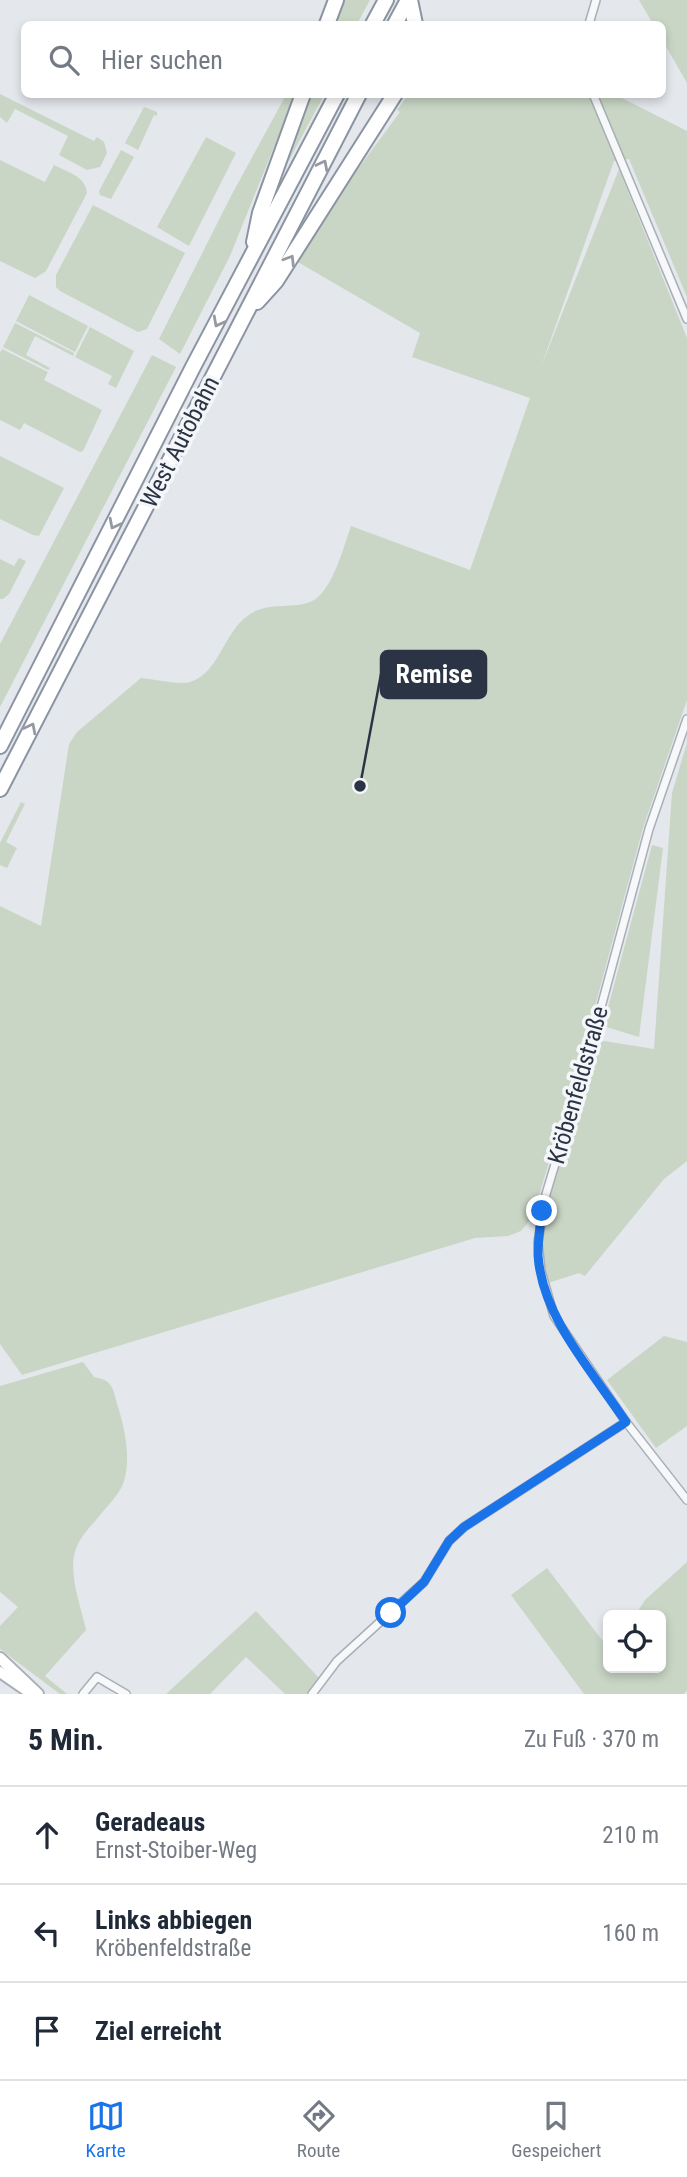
<!DOCTYPE html>
<html lang="de">
<head>
<meta charset="utf-8">
<style>
	:root { --surface:#fff; --page:#f6f6f7; --text:#1f2937; --muted:#747a83; --line:#e0e1e3; --accent:#1a73e8 }
	body { margin:0; font-family:"Roboto Condensed",sans-serif; background:var(--page); color:var(--text) }
	.controls { position:absolute; right:21px; bottom:21px; display:grid; overflow:hidden; border-radius:10px; box-shadow:0 4px 10px #0003 }
	.controls button { width:63px; height:63px; display:grid; place-items:center; padding:0; border:0; border-bottom:2px solid var(--line); background:var(--surface); color:var(--text); font:35px sans-serif }
	.stop { position:absolute; width:21px; height:21px; margin:-16px; border:5px solid #1a73e8; border-radius:50%; background:#fff }
	.stop.end { background:#1a73e8; border-color:#fff; box-shadow:0 2px 7px #0008 }
	.list { margin:0; padding:0; list-style:none }
	h2 { display:flex; justify-content:space-between; align-items:center; height:91px; margin:0; padding:0 28px; font-size:30px }
	h2 small { font-size:23px; font-weight:400; color:var(--muted) }
	.list li { display:grid; grid-template-columns:46px 1fr auto; gap:21px; align-items:center; box-sizing:border-box; height:98px; padding:0 28px; border-top:2px solid var(--line) }
	.list b { display:block; font-size:26px; white-space:nowrap }
	.list p { margin:0; font-size:23px; white-space:nowrap; color:var(--muted) }
	.list em { font-size:23px; font-style:normal; color:var(--muted) }
	.icon { flex:none; width:38px; height:38px; fill:none; stroke:currentColor; stroke-width:2; stroke-linecap:round; stroke-linejoin:round }
	.map { position:relative; flex:none; width:687px; height:1694px; overflow:hidden }
	.search { position:absolute; background:var(--surface); box-shadow:0 4px 10px #0003; left:21px; right:21px; top:21px; height:77px; display:flex; align-items:center; gap:18px; box-sizing:border-box; padding:0 24px; border-radius:10px; color:var(--muted); font-size:26px }
	.sheet { height:385px; background:var(--surface) }
	nav { display:flex; justify-content:space-around; align-items:center; box-sizing:border-box; height:98px; border-top:2px solid var(--line); background:var(--surface); font-size:19px; color:var(--muted) }
	nav a { display:grid; justify-items:center; gap:4px }
	nav .on { color:var(--accent) }
	.map>svg:first-child { display:block }
	.green { fill:#c9d6c5 }
	.lines { fill:none; stroke-linecap:round; stroke-linejoin:round }
	.street-casing { stroke:#a9aeb7; stroke-width:10 }
	.secondary-casing { stroke:#a9aeb7; stroke-width:14 }
	.highway-casing { stroke:#8b94a3; stroke-width:18 }
	.street { stroke:#f7f8fa; stroke-width:7 }
	.secondary { stroke:#fff; stroke-width:10 }
	.highway { stroke:#fff; stroke-width:14 }
	.oneway { stroke:#959aa2 }
	.route { stroke:#1a73e8; stroke-width:9 }
	.labels { text-anchor:middle; dominant-baseline:central; stroke-width:7; stroke-linejoin:round; paint-order:stroke }
	.street-label { font-size:24px; fill:#2b3445; stroke:#f4f6f9 }
	.leader { fill:none; stroke:#2b3445; stroke-width:2.5 }
	.callout-dot { fill:#2b3445; stroke:#f4f6f9; stroke-width:2.5 }
	.callout { fill:#2b3445; stroke:#2b3445; stroke-width:2.5 }
	.callout-label { font-size:26px; text-anchor:middle; font-weight:bold; fill:#fff }
</style>
</head>
<body>
<div class="map">
<svg width="687" height="1694" viewBox="0 0 687 1694">
	<rect width="100%" height="100%" fill="#e4e7ec"/>
	<g class="green">
		<path d="M 342,0 L 370,0 L 357,24 L 333,24 Z"/>
		<path d="M 639,0 L 687,0 L 687,83 L 663,41 L 662,24 L 653,24 Z"/>
		<path d="M 0,94 L 94,141 L 97,137 L 104,142 L 107,153 L 100,167 L 87,170 L 59,155 L 68,136 L 15,109 L 7,123 L 0,117 Z"/>
		<path d="M 286,95 L 295,95 L 230,256 L 180,354 L 159,339 L 231,196 Z"/>
		<path d="M 309,95 L 324,95 L 277,183 Z"/>
		<path d="M 408,95 L 616,95 L 687,131 L 687,297 L 629,159 L 614,161 L 541,367 L 619,169 L 687,338 L 687,700 L 643,828 L 584,1047 L 532,1218 L 521,1231 L 508,1236 L 475,1238 L 22,1375 L 0,1344 L 0,906 L 41,926 L 69,744 L 77,732 L 141,678 C 153,679 179,685 190,682 C 223,672 223,624 258,610 C 277,602 306,611 320,595 C 335,580 344,546 351,526 L 470,570 L 530,398 L 412,357 L 420,333 L 296,261 L 352,177 L 400,112 L 397,110 Z"/>
		<path d="M 144,107 L 157,112 L 157,116 L 154,115 L 138,150 L 125,143 Z"/>
		<path d="M 206,137 L 236,153 L 189,246 L 157,227 Z"/>
		<path d="M 121,150 L 134,157 L 111,199 L 100,195 L 99,191 Z"/>
		<path d="M 0,160 L 45,182 L 54,165 C 67,172 86,176 87,193 L 46,271 L 35,278 L 0,261 Z"/>
		<path d="M 93,205 L 185,253 L 147,329 L 138,332 L 60,291 L 56,287 L 56,275 Z"/>
		<path d="M 29,295 L 88,326 L 75,352 L 16,321 Z"/>
		<path d="M 15,323 L 74,353 L 73,356 L 35,336 L 26,355 L 50,368 L 48,370 L 3,347 Z"/>
		<path d="M 90,327 L 134,351 L 116,388 L 108,384 L 112,376 L 75,357 Z"/>
		<path d="M 2,349 L 48,372 L 44,380 L 102,410 L 83,451 L 80,452 L 24,423 L 20,430 L 0,420 L 0,353 Z"/>
		<path d="M 152,355 L 176,367 L 0,707 L 0,644 Z"/>
		<path d="M 0,456 L 64,488 L 39,536 L 33,535 L 0,519 Z"/>
		<path d="M 19,558 L 26,561 L 9,594 L 3,599 L 0,599 L 0,559 L 14,566 Z"/>
		<path d="M 687,743 L 687,1161 L 664,1179 L 585,1276 L 579,1273 L 548,1283 C 535,1231 552,1183 568,1134 C 578,1102 588,1071 598,1040 L 654,1049 L 672,793 Z"/>
		<path d="M 21,802 L 25,804 L 6,842 L 17,848 L 7,868 L 0,865 L 0,843 Z"/>
		<path d="M 652,845 L 663,848 L 639,1037 L 603,1026 Z"/>
		<path d="M 664,1336 L 687,1342 L 687,1426 L 656,1448 L 607,1380 Z"/>
		<path d="M 83,1362 L 94,1377 C 114,1380 113,1390 118,1407 C 125,1429 131,1458 124,1481 C 120,1495 105,1508 96,1520 C 86,1531 77,1541 74,1556 C 70,1579 81,1607 86,1630 L 45,1676 L 67,1694 L 60,1694 L 0,1649 L 0,1626 L 18,1607 L 0,1592 L 0,1386 Z"/>
		<path d="M 687,1562 L 687,1690 L 684,1694 L 584,1694 L 511,1595 L 547,1568 L 608,1648 L 608,1668 L 661,1668 L 661,1615 L 630,1615 L 638,1611 L 645,1600 Z"/>
		<path d="M 256,1611 L 319,1678 L 308,1694 L 285,1694 L 246,1657 L 210,1694 L 166,1694 Z"/>
	</g>
	<g class="lines">
		<defs>
			<g id="street">
				<path d="M 589,24 L 596,0"/>
				<path d="M 593,94 L 687,319"/>
				<path d="M 687,719 L 649,829 L 590,1048 L 546,1194 L 538,1242 L 541,1271 L 554,1316 L 626,1422 L 687,1500"/>
				<path d="M 83,1694 L 97,1677 L 126,1694"/>
				<path d="M 312,1694 L 337,1661 L 424,1582 L 449,1541 L 464,1527 L 626,1422"/>
			</g>
			<g id="secondary">
				<path d="M 0,1658 L 38,1694"/>
				<path d="M 0,1672 L 32,1694"/>
			</g>
			<g id="highway">
				<path d="M 410,0 L 415,24"/>
				<path d="M 327,24 L 336,0"/>
				<path d="M 373,24 L 386,0"/>
				<path d="M 395,24 L 408,0"/>
				<path d="M 254,242 L 260,213 L 303,94"/>
				<path d="M 257,302 L 276,281 L 395,94"/>
				<path d="M 0,746 L 193,367 L 337,94"/>
				<path d="M 0,789 L 359,94"/>
			</g>
		</defs>
		<use href="#street" class="street-casing"/>
		<use href="#secondary" class="secondary-casing"/>
		<use href="#highway" class="highway-casing"/>
		<use href="#street" class="street"/>
		<use href="#secondary" class="secondary"/>
		<use href="#highway" class="highway"/>
	</g>
	<defs><path id="oneway-chevron" d="M-2-3.5L2.5 0L-2 3.5" fill="none" stroke-width="1.6" stroke-linecap="round" stroke-linejoin="round" transform="scale(1.75)"/></defs>
	<g class="oneway">
		<use href="#oneway-chevron" transform="translate(323 165) rotate(-63)"/>
		<use href="#oneway-chevron" transform="translate(290 260) rotate(-58)"/>
		<use href="#oneway-chevron" transform="translate(218 322) rotate(118)"/>
		<use href="#oneway-chevron" transform="translate(114 524) rotate(117)"/>
		<use href="#oneway-chevron" transform="translate(31 728) rotate(-63)"/>
	</g>
	<g class="lines">
		<path class="route" d="M 391,1613 L 424,1582 L 449,1541 L 464,1527 L 626,1422 C 592,1371 542,1317 538,1255 C 538,1240 540,1226 542,1211"/>
	</g>
	<g class="labels">
		<g class="street-label">
			<text transform="translate(180 442) rotate(-63)">West Autobahn</text>
			<text transform="translate(578 1085) rotate(-74)">Kröbenfeldstraße</text>
		</g>
	</g>
	<path class="leader" d="M360 786L381 674"/>
	<circle class="callout-dot" cx="360" cy="786" r="7"/>
	<rect class="callout" x="381" y="651" width="105" height="47" rx="7"/>
	<g class="callout-label">
		<text x="434" y="683">Remise</text>
	</g>
</svg>
<div class="controls">
<button><svg class="icon" aria-label="locate" viewBox="0 0 24 24"><circle cx="12" cy="12" r="6"/><path d="M12 2v4M12 18v4M2 12h4M18 12h4"/></svg></button>
</div>
<div class="stop" style="left:391px;top:1613px"></div>
<div class="stop end" style="left:542px;top:1211px"></div>
<div class="search"><svg class="icon" aria-label="search" viewBox="0 0 24 24"><circle cx="10" cy="10" r="6"/><path d="M15 15l6 6"/></svg>Hier suchen</div>
</div>
<section class="sheet">
<h2>5 Min.<small>Zu Fuß · 370 m</small></h2>
<ul class="list">
<li><svg class="icon" aria-label="ahead" viewBox="0 0 24 24"><path d="M12 20V5M6 11l6-6 6 6"/></svg><div><b>Geradeaus</b><p>Ernst-Stoiber-Weg</p></div><em>210 m</em></li>
<li><svg class="icon" aria-label="left" viewBox="0 0 24 24"><path d="M17 20v-9H6M10 6l-5 5 5 5"/></svg><div><b>Links abbiegen</b><p>Kröbenfeldstraße</p></div><em>160 m</em></li>
<li><svg class="icon" aria-label="arrive" viewBox="0 0 24 24"><path d="M6 21V4h12l-3 4 3 4H6"/></svg><div><b>Ziel erreicht</b></div></li>
</ul>
</section>
<nav>
<a class="on"><svg class="icon" aria-label="map" viewBox="0 0 24 24"><path d="M3 6l6-2 6 2 6-2v14l-6 2-6-2-6 2zM9 4v14M15 6v14"/></svg>Karte</a>
<a><svg class="icon" aria-label="directions" viewBox="0 0 24 24"><path d="M12 3l9 9-9 9-9-9zM9 14v-3h6M13 9l2 2-2 2"/></svg>Route</a>
<a><svg class="icon" aria-label="saved" viewBox="0 0 24 24"><path d="M7 4h10v16l-5-4-5 4z"/></svg>Gespeichert</a>
</nav>
</body>
</html>
